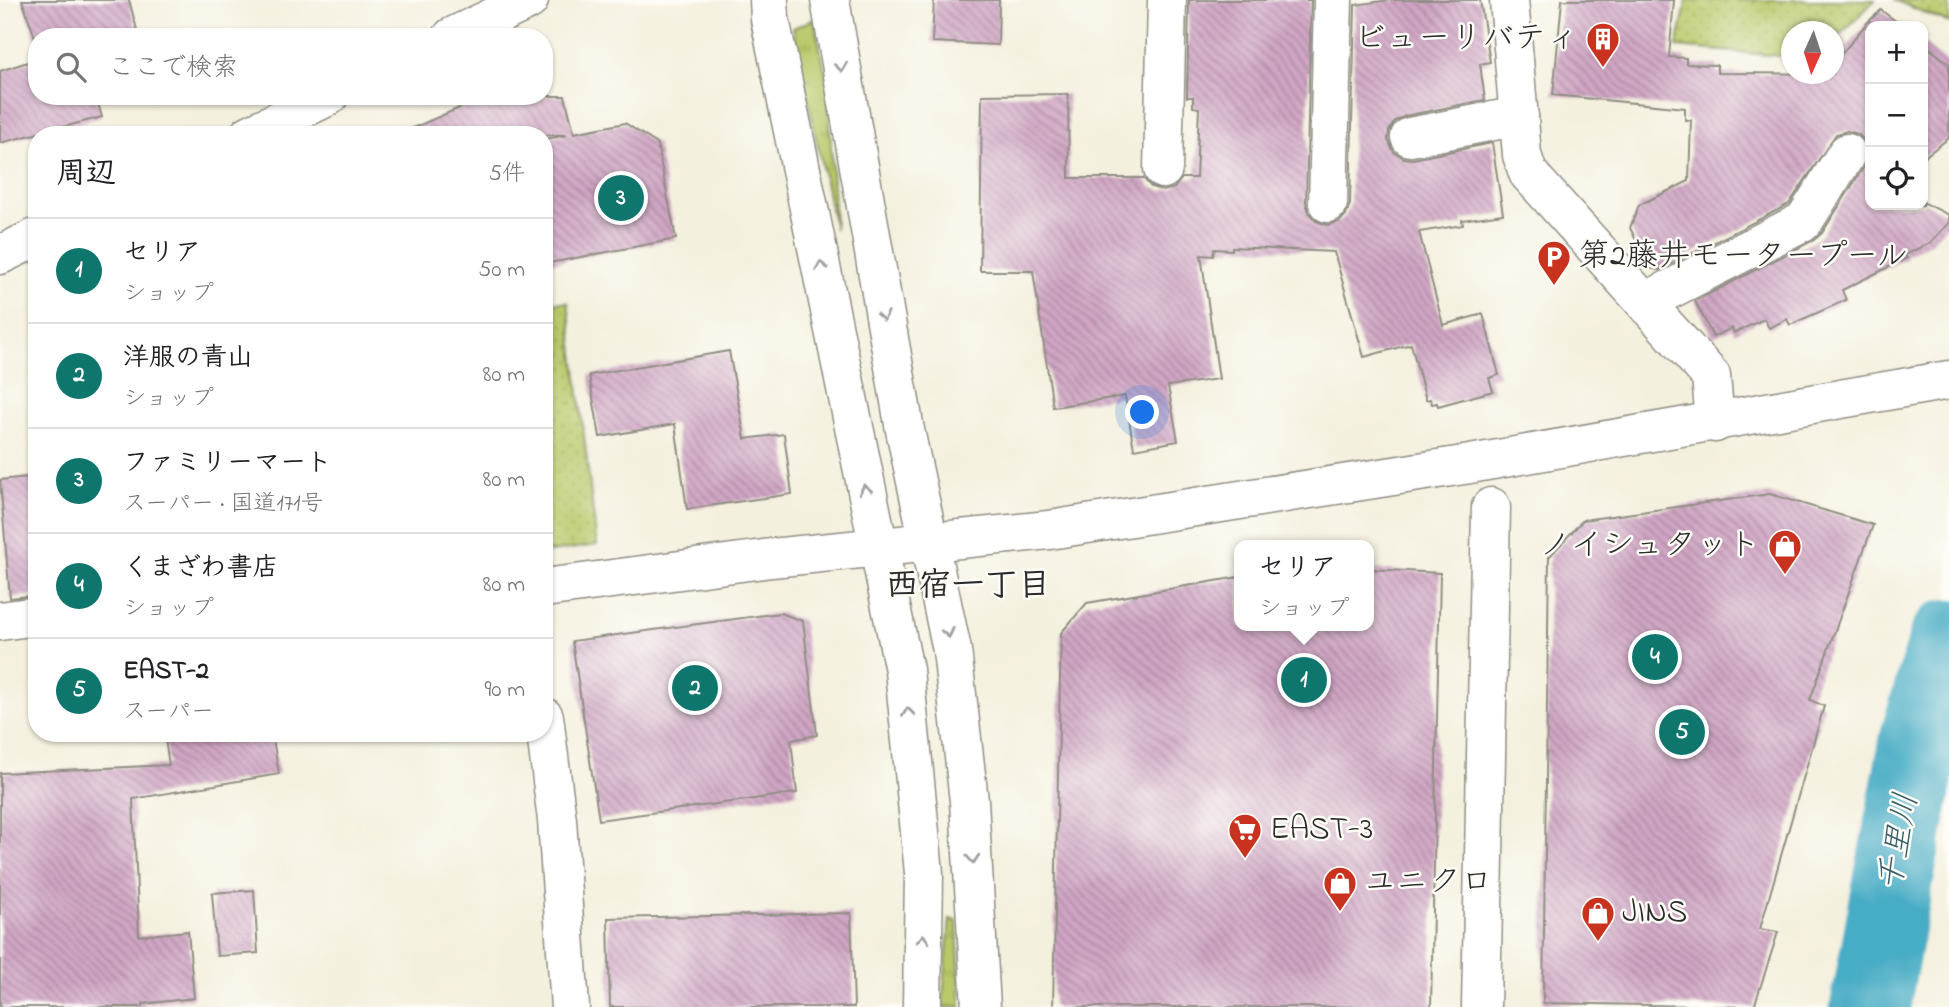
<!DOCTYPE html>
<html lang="ja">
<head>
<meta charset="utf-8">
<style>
	:root { --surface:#fff; --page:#f6f6f6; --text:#202124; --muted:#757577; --line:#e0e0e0; --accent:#0f766e }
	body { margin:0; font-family:"Indie Flower","Klee One",sans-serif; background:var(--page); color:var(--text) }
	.controls { position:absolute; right:21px; top:21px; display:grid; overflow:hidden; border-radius:14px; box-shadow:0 2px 5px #0004 }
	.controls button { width:63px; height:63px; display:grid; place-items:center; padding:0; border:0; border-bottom:2px solid var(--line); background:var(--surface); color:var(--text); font:35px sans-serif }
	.compass { position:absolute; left:1781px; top:21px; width:63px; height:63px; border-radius:50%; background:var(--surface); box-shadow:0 2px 5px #0004; rotate:183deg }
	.you { position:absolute; left:1143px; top:413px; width:24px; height:24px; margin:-18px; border:5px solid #fff; border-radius:50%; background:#1a73e8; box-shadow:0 0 0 10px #1a73e833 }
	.badge { display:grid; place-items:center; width:46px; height:46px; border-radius:50%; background:var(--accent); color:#fff; font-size:23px; font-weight:700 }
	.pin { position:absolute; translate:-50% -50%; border:4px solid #fff; box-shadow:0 2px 7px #0006 }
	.popup { position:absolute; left:1234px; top:540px; width:140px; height:91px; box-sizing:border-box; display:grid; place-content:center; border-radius:14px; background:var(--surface); filter:drop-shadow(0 2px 5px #0005); font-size:23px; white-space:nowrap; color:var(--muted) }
	.popup b { font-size:26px; color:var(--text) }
	.popup::after { content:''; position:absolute; left:50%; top:100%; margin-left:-14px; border:14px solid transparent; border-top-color:var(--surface) }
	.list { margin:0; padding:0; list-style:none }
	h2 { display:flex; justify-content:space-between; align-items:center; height:91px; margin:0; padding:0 28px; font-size:30px }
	h2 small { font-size:23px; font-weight:400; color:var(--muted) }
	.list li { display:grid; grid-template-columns:46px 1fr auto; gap:21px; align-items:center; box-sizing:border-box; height:105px; padding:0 28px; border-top:2px solid var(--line) }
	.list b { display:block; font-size:26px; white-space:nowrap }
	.list p { margin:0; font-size:23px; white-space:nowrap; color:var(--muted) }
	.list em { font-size:23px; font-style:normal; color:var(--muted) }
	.icon { flex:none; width:38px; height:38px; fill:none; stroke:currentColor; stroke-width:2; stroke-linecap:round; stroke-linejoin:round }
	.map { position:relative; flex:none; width:1949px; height:1007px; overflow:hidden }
	.search { position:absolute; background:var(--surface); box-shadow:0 2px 5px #0004; left:28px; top:28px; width:525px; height:77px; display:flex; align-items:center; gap:18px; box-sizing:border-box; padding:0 24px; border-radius:28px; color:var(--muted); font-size:26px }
	.panel { position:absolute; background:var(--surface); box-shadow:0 2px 5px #0004; left:28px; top:126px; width:525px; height:616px; border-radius:28px }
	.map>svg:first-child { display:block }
	.grass { fill:url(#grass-tufts); stroke:#727a4b; stroke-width:2 }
	.park { fill:url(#park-dots); stroke:#727a4b; stroke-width:2 }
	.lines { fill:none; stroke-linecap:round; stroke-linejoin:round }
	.river { stroke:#46acc5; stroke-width:80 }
	.building { fill:url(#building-back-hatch) }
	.minor-casing { stroke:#908e84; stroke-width:41 }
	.highway-casing { stroke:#908e84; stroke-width:41 }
	.minor { stroke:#fff; stroke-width:38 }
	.highway { stroke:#fff; stroke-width:38 }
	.oneway { stroke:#a0a0a0 }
	.labels { text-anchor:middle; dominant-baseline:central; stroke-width:5; stroke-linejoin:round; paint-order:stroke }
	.poi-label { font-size:32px; fill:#2b2b2b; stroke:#fdfcf7; text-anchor:start }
	.neighbourhood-label { font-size:33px; font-weight:bold; fill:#2b2b2b; stroke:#fdfcf7 }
	.water-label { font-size:33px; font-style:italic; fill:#365f69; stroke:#fdfcf7 }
</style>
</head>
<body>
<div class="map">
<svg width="1949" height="1007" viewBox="0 0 1949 1007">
	<defs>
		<pattern id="grass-tufts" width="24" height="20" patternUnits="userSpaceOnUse" patternTransform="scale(1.75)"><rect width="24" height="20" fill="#b9c96b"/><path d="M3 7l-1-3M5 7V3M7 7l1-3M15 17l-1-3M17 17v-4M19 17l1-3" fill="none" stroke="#9fad5d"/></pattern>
		<pattern id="park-dots" width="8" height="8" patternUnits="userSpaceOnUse" patternTransform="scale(1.75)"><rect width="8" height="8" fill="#b9c96b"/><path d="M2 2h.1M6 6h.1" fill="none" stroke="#9fad5d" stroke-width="1.8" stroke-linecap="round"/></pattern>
		<pattern id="building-back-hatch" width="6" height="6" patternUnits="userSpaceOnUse" patternTransform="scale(1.75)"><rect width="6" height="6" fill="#d0a6c4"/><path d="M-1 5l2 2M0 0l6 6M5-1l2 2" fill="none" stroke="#a9879f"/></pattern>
	</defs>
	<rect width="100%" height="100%" fill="#fdfcf7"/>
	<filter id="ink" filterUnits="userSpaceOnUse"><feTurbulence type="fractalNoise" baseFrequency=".0143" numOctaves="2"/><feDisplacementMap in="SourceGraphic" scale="14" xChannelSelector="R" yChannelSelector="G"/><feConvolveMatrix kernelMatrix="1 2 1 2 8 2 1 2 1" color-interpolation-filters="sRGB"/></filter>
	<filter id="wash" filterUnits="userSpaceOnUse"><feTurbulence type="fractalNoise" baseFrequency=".00686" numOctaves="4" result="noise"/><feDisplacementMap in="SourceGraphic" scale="28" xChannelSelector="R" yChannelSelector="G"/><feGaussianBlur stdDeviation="1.57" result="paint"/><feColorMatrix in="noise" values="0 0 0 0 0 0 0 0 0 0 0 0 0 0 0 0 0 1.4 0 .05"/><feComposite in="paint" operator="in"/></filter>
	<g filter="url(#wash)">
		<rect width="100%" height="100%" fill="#f4f0de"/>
		<g class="grass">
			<path d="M 814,19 L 828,85 L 835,229 L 793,28 Z"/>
			<path d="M 950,919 L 957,921 L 961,1007 L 942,1007 Z"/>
		</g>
		<g class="park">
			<path d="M 1687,0 L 1875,0 L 1834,41 L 1834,32 L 1792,32 L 1791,57 L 1677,47 Z"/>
			<path d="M 1894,0 L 1949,0 L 1949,23 Z"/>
			<path d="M 568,302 L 597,545 L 544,553 L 544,303 Z"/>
		</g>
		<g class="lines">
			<path class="river" d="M 1870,1007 L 1920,738 L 1949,639"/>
		</g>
		<g id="blocks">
			<g class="building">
				<path d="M 22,0 L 129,0 L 139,37 L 37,37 L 37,43 Z"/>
				<path d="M 934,0 L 999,0 L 998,45 L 932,42 Z"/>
				<path d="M 1189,0 L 1311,0 L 1306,202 L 1309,213 L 1316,221 L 1328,225 L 1339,222 L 1346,215 L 1350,204 L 1355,5 L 1389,0 L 1480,0 L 1490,62 L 1480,64 L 1485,100 L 1405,116 L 1395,121 L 1389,131 L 1388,140 L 1394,152 L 1404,158 L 1413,159 L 1492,143 L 1503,214 L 1462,220 L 1463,225 L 1419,232 L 1443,325 L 1483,314 L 1499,375 L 1489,378 L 1493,391 L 1438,406 L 1437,403 L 1432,404 L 1430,399 L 1426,400 L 1411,344 L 1364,357 L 1334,252 L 1232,247 L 1232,250 L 1214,249 L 1213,256 L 1201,255 L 1219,379 L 1168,386 L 1178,441 L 1134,449 L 1125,396 L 1053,407 L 1033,271 L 980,271 L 982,95 L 1068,94 L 1069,178 L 1143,178 L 1151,187 L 1163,191 L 1174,188 L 1182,178 L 1196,178 L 1199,108 L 1193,107 L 1193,97 L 1187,97 Z"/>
				<path d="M 1562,0 L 1674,0 L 1669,57 L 1686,58 L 1686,64 L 1717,65 L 1717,73 L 1833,74 L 1833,64 L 1867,23 L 1881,10 L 1902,26 L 1870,26 L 1870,205 L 1923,205 L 1923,202 L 1949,215 L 1949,223 L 1930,243 L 1905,255 L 1907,258 L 1842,290 L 1846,300 L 1790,325 L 1787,319 L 1769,328 L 1764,319 L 1734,333 L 1732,328 L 1713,337 L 1695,301 L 1814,240 L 1822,233 L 1865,165 L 1869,155 L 1867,143 L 1858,134 L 1847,131 L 1836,134 L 1789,204 L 1660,270 L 1650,268 L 1630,228 L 1639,205 L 1689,181 L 1691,120 L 1685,120 L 1685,108 L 1553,95 Z"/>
				<path d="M 1923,43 L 1949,64 L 1949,138 L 1923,158 Z"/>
				<path d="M 37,59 L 37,96 L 96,96 L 102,117 L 0,143 L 0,71 Z"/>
				<path d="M 487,96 L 565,96 L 574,133 L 625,123 L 657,144 L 676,239 L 544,264 L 544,139 L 567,135 L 397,135 Z"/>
				<path d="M 729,351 L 745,439 L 784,434 L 792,494 L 687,509 L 675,424 L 600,437 L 589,375 Z"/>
				<path d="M 37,476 L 37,595 L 10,598 L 0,480 Z"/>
				<path d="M 1770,494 L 1873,525 L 1810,700 L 1824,706 L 1760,929 L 1778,932 L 1754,1007 L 1543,1003 L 1549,557 L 1583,520 Z"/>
				<path d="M 1369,569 L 1440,573 L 1431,1007 L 1053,1007 L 1061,633 L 1087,603 L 1239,577 L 1239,626 L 1369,626 Z"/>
				<path d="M 780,613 L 803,621 L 817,735 L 791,740 L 797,793 L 599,820 L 572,641 Z"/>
				<path d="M 164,733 L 272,733 L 279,774 L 133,799 L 139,936 L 188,931 L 194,998 L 143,1004 L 143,1007 L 0,1007 L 0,773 L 169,765 Z"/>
				<path d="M 254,890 L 258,953 L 217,956 L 212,893 Z"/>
				<path d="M 851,913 L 854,1007 L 610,1007 L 608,918 Z"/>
			</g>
		</g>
	</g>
	<g filter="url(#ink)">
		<use href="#blocks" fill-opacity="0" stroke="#908e84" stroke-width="2"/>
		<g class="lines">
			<defs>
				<g id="minor">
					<path d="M 769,0 L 770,19 L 904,670 L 924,873 L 922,1007"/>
					<path d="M 830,0 L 905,430 L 952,650 L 969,801 L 981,1007"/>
					<path d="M 1509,0 L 1522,155 L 1528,173 L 1711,376 L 1715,423"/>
					<path d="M 1410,137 L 1519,116"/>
					<path d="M 1163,169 L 1167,0"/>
					<path d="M 1328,203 L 1333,0"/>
					<path d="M 1645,302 L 1804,221 L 1847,153"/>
					<path d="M 544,588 L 771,558 L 1049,530 L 1470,464 L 1949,380"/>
					<path d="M 0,621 L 37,616"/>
					<path d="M 544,717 L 557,820 L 570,1007"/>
					<path d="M 1481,1007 L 1491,507"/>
				</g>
				<g id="highway">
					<path d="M 452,37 L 529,0"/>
					<path d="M 249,135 L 329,96"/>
					<path d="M 0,255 L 37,237"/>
				</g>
			</defs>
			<use href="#minor" class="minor-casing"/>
			<use href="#highway" class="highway-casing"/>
			<use href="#minor" class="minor"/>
			<use href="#highway" class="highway"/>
		</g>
		<defs><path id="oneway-chevron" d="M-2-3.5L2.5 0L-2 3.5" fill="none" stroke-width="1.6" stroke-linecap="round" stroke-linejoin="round" transform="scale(1.75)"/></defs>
		<g class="oneway">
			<use href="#oneway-chevron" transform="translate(841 67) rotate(81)"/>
			<use href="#oneway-chevron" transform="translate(821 266) rotate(-101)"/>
			<use href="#oneway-chevron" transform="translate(883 316) rotate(79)"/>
			<use href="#oneway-chevron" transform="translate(865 489) rotate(-102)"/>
			<use href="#oneway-chevron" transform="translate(948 633) rotate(78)"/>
			<use href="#oneway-chevron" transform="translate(908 712) rotate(-97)"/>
			<use href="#oneway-chevron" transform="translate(973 859) rotate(86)"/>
			<use href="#oneway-chevron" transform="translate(923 939) rotate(-87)"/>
		</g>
	</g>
	<defs>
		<symbol id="building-pin" viewBox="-11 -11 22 30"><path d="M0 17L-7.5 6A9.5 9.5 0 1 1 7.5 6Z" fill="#c8321e" stroke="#fdfcf7"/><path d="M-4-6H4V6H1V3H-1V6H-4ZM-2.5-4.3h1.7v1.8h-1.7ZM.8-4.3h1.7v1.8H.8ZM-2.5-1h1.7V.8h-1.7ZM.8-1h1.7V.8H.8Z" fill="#fff"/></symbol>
		<symbol id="parking-pin" viewBox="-11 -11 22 30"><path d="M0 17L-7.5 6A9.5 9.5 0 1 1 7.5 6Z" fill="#c8321e" stroke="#fdfcf7"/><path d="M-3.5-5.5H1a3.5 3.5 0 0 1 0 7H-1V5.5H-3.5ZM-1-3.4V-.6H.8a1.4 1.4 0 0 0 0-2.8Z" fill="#fff"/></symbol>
		<symbol id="shop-pin" viewBox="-11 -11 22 30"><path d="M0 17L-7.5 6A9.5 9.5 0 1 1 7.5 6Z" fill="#c8321e" stroke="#fdfcf7"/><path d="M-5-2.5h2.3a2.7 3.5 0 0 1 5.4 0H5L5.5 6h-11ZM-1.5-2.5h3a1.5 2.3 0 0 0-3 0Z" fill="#fff"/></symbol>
		<symbol id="supermarket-pin" viewBox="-11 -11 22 30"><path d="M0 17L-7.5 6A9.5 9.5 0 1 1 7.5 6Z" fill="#c8321e" stroke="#fdfcf7"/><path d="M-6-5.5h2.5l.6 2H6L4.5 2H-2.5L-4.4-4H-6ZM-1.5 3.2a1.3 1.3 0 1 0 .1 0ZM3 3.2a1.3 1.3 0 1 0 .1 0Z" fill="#fff"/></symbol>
	</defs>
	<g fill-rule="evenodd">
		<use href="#building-pin" x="1584" y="20" width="38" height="52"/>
		<use href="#parking-pin" x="1535" y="238" width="38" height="52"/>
		<use href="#shop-pin" x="1766" y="527" width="38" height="52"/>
		<use href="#supermarket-pin" x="1226" y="811" width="38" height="52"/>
		<use href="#shop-pin" x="1321" y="864" width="38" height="52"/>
		<use href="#shop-pin" x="1579" y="894" width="38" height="52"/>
	</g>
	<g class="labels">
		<g class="poi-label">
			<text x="1578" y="39" text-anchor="end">ビューリバティ</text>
			<text x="1578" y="257">第2藤井モータープール</text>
			<text x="1760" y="546" text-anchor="end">ノイシュタット</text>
			<text x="1270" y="830">EAST-3</text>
			<text x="1364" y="883">ユニクロ</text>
			<text x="1622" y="913">JINS</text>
		</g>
		<g class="neighbourhood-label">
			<text x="968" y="587">西宿一丁目</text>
		</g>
		<g class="water-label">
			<text transform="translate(1900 842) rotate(-80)">千里川</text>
		</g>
	</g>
</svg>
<div class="controls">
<button>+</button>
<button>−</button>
<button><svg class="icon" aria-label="locate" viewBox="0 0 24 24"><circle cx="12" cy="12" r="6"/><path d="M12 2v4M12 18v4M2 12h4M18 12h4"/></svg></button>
</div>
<svg class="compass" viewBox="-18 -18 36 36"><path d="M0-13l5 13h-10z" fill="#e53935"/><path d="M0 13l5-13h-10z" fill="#757577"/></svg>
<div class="you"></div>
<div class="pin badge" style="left:1304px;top:680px">1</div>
<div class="popup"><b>セリア</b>ショップ</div>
<div class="pin badge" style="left:695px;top:688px">2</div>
<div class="pin badge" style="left:621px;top:198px">3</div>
<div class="pin badge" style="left:1655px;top:657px">4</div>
<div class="pin badge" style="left:1682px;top:732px">5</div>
<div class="search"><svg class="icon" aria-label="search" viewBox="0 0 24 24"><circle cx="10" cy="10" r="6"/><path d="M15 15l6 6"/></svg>ここで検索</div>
<section class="panel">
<h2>周辺<small>5件</small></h2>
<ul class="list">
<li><span class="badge">1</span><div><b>セリア</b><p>ショップ</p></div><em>50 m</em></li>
<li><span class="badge">2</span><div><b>洋服の青山</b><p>ショップ</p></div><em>80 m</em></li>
<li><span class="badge">3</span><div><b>ファミリーマート</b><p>スーパー · 国道171号</p></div><em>80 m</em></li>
<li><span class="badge">4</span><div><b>くまざわ書店</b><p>ショップ</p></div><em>80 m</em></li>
<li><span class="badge">5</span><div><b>EAST-2</b><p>スーパー</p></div><em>90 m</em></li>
</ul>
</section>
</div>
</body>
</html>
